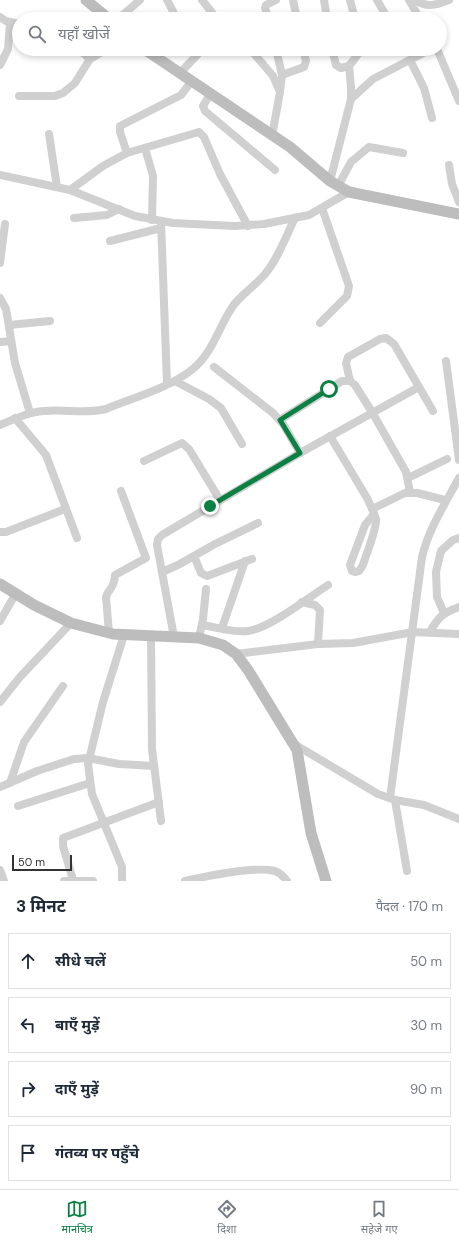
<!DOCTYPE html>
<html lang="hi">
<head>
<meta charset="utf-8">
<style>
	:root { --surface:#fff; --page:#f2f2f3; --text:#1f2937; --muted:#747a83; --line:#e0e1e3; --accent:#0b8043 }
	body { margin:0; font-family:"DM Sans","Noto Sans Devanagari",sans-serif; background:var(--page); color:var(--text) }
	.scale { position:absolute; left:12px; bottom:10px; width:60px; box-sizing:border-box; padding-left:4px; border:2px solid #333; border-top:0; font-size:11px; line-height:14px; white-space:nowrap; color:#333; -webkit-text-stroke:3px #fff; paint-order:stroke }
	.stop { position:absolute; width:12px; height:12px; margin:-9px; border:3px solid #0b8043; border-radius:50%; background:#fff }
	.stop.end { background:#0b8043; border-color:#fff; box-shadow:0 1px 4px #0008 }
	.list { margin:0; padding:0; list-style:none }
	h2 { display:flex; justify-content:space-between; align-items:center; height:52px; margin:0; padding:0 16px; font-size:17px }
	h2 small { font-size:13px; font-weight:400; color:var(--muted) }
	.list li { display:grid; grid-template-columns:26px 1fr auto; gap:12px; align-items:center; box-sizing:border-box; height:56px; margin:0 8px 8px; padding:0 8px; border:1px solid var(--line); border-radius:0px }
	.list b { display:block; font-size:15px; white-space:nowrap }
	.list em { font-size:13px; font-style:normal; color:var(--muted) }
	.icon { flex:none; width:22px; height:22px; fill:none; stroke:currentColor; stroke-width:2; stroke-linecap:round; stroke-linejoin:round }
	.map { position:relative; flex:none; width:459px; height:881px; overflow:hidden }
	.search { position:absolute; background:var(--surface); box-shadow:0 2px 6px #0003; left:12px; right:12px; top:12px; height:44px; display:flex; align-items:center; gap:10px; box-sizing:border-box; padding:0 14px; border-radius:22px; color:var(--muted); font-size:15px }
	.sheet { height:308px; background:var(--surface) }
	nav { display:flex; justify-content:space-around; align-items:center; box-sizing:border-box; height:56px; border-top:1px solid var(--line); background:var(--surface); font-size:11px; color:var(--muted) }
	nav a { display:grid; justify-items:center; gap:2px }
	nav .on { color:var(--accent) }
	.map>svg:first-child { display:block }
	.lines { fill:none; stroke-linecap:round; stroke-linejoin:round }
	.street { stroke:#d0d0d0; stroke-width:8 }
	.secondary { stroke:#bdbdbd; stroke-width:11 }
	.route { stroke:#0b8043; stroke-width:5 }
</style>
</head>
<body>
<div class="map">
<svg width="459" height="881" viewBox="0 0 459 881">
	<rect width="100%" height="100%" fill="#fff"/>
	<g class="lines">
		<g class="street">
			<path d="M 167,0 L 177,19"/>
			<path d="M 202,0 L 217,19"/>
			<path d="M 293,0 L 297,19"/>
			<path d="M 324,0 L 327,19"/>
			<path d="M 350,0 L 355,19"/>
			<path d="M 377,0 L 388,19"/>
			<path d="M 409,0 L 420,19"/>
			<path d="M 415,0 C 428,8 436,5 449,0"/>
			<path d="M 0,17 L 6,21 L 19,24"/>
			<path d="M 118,19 L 140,0"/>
			<path d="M 269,19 L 265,8 L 266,5 L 276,0"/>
			<path d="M 78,49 L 90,59"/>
			<path d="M 250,49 L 273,76 L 280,92 L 272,136"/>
			<path d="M 276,49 L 282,75 L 280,91"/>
			<path d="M 332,49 L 336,65 L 341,68 L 349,66 L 362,49"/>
			<path d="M 437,49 L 459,101"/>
			<path d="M 410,60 L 424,88 L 432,118"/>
			<path d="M 0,65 L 8,49 L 10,22"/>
			<path d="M 179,74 L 198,54 L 199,49"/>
			<path d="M 282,75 L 304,67 L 306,61 L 303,49"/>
			<path d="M 210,94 L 203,106 L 205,111 L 275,170"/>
			<path d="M 19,96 L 55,96 L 63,93 L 75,83 L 90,59 L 107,49"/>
			<path d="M 351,99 L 373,79 L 431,49"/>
			<path d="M 49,134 L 57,187"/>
			<path d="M 145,148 L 153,176 L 152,220"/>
			<path d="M 127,153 L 120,132 L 120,126 L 181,95 L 191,82"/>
			<path d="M 449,165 L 452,184 L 459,202"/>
			<path d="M 0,175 L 70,190 L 135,216 L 173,223 L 235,226 L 264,224 L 309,215 L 349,192"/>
			<path d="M 330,181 L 351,99 L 351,87 L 349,66"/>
			<path d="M 338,186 L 351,162 L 369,147 L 403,153"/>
			<path d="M 70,190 L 103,166 L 127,153 L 199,132 L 204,137 L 220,174 L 248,226"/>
			<path d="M 74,218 L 107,215 L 119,209"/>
			<path d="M 161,221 L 167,384"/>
			<path d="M 110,241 L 161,228"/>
			<path d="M 0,263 L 5,224"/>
			<path d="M 0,298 L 6,309 L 15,363 L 30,413"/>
			<path d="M 320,323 L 347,296 L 349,286 L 322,208"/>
			<path d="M 9,325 L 50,321"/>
			<path d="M 0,342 L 11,341"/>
			<path d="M 446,361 L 459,460"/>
			<path d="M 214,367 L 273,413 L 283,424 L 300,453"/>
			<path d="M 175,381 L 209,399 L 221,408 L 242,444"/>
			<path d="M 350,381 L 346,363 L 348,357 L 380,339 L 386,338 L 394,344 L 433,411"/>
			<path d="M 15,418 L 46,455 L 77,538"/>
			<path d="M 280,420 L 342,381 L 350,381 L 355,385 L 372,412 L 406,472 L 410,492"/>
			<path d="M 0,425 C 14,419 29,412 44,411 C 65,409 86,414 106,409 C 135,397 170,388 194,368 C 213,352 219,326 233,306 C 242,294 255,286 265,274 C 278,259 286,236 295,218"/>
			<path d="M 330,436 L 367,498 C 370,504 374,512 376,519 C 377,529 366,554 363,565 L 359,571 L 355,572 L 352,571 L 350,565 L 365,525 L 374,514"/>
			<path d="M 144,461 L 182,443 L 189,449 L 220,500"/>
			<path d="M 408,478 L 447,459"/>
			<path d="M 372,509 L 405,493 L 417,493 L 445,500"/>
			<path d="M 0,532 L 6,532 L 65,509"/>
			<path d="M 194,556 L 201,573 L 207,576 L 252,559"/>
			<path d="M 162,572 L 178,565 L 215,544 L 258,523"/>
			<path d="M 302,602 L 315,605 L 320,610 L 318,644"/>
			<path d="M 444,613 L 437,597 L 436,572 L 441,551 L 453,540 L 459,538"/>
			<path d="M 0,621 L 16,593"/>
			<path d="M 202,625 C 216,627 233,633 248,631 C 270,628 308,598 328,585"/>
			<path d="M 222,628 L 245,561"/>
			<path d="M 430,632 C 438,617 443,613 459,607"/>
			<path d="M 109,633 L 106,597 C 109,587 114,590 115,575 L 146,558 L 121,491"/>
			<path d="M 151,636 L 152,749 L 161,821"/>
			<path d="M 174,637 L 157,545 L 158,539 L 162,535 L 300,453 L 419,387"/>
			<path d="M 199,638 L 203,619 L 206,589"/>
			<path d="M 236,654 L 318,644 L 353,643 L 413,632 L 459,634"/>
			<path d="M 0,702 L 20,677 L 71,623"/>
			<path d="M 294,744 L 378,794 L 395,800 L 424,805 L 459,819"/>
			<path d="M 10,783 L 24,742 L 63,686"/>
			<path d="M 0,787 L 37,771 L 74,759 L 88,758 L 119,764 L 154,766"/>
			<path d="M 390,798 L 422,557 C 429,528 445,504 459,478"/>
			<path d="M 395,800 L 407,871"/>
			<path d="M 18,806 L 90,783"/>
			<path d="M 0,870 L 4,881"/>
			<path d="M 73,880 L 63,846 L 63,838 L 159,802"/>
			<path d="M 64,881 L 93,881"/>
			<path d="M 122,881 L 122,867 L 92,794 L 88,764 L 103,702 L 124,635"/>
			<path d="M 185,881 C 207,876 254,866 275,871 C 281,873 284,877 287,881"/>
		</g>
		<g class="secondary">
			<path d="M 86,0 L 109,19"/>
			<path d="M 144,49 L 290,147 L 330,181 L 349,192 L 459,214"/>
			<path d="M 0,584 L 34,605 L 71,623 L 113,634 L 199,638 L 223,645 L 236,654 L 248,670 L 297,750 L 311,833 L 326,881"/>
		</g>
	</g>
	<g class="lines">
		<path class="route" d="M 210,506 L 300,453 L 280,420 L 329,389"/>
	</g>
</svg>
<div class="scale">50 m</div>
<div class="stop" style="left:329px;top:389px"></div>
<div class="stop end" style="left:210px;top:506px"></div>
<div class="search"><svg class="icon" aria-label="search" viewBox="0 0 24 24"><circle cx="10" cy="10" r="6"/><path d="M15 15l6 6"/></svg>यहाँ खोजें</div>
</div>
<section class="sheet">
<h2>3 मिनट<small>पैदल · 170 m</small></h2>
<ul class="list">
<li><svg class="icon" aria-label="ahead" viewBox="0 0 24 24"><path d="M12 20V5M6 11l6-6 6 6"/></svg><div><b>सीधे चलें</b></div><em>50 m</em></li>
<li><svg class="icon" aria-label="left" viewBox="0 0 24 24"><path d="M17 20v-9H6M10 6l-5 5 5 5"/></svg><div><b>बाएँ मुड़ें</b></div><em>30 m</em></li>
<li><svg class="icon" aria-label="right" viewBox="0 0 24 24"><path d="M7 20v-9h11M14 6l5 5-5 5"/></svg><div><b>दाएँ मुड़ें</b></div><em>90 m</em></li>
<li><svg class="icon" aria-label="arrive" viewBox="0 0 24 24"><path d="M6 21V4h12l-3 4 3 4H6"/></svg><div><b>गंतव्य पर पहुँचे</b></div></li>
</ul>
</section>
<nav>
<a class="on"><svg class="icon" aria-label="map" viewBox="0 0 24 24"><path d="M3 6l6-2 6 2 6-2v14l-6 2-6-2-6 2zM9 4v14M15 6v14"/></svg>मानचित्र</a>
<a><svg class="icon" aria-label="directions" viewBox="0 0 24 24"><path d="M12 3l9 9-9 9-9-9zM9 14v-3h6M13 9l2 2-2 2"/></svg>दिशा</a>
<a><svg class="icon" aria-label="saved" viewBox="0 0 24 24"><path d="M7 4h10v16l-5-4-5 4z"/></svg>सहेजे गए</a>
</nav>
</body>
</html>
